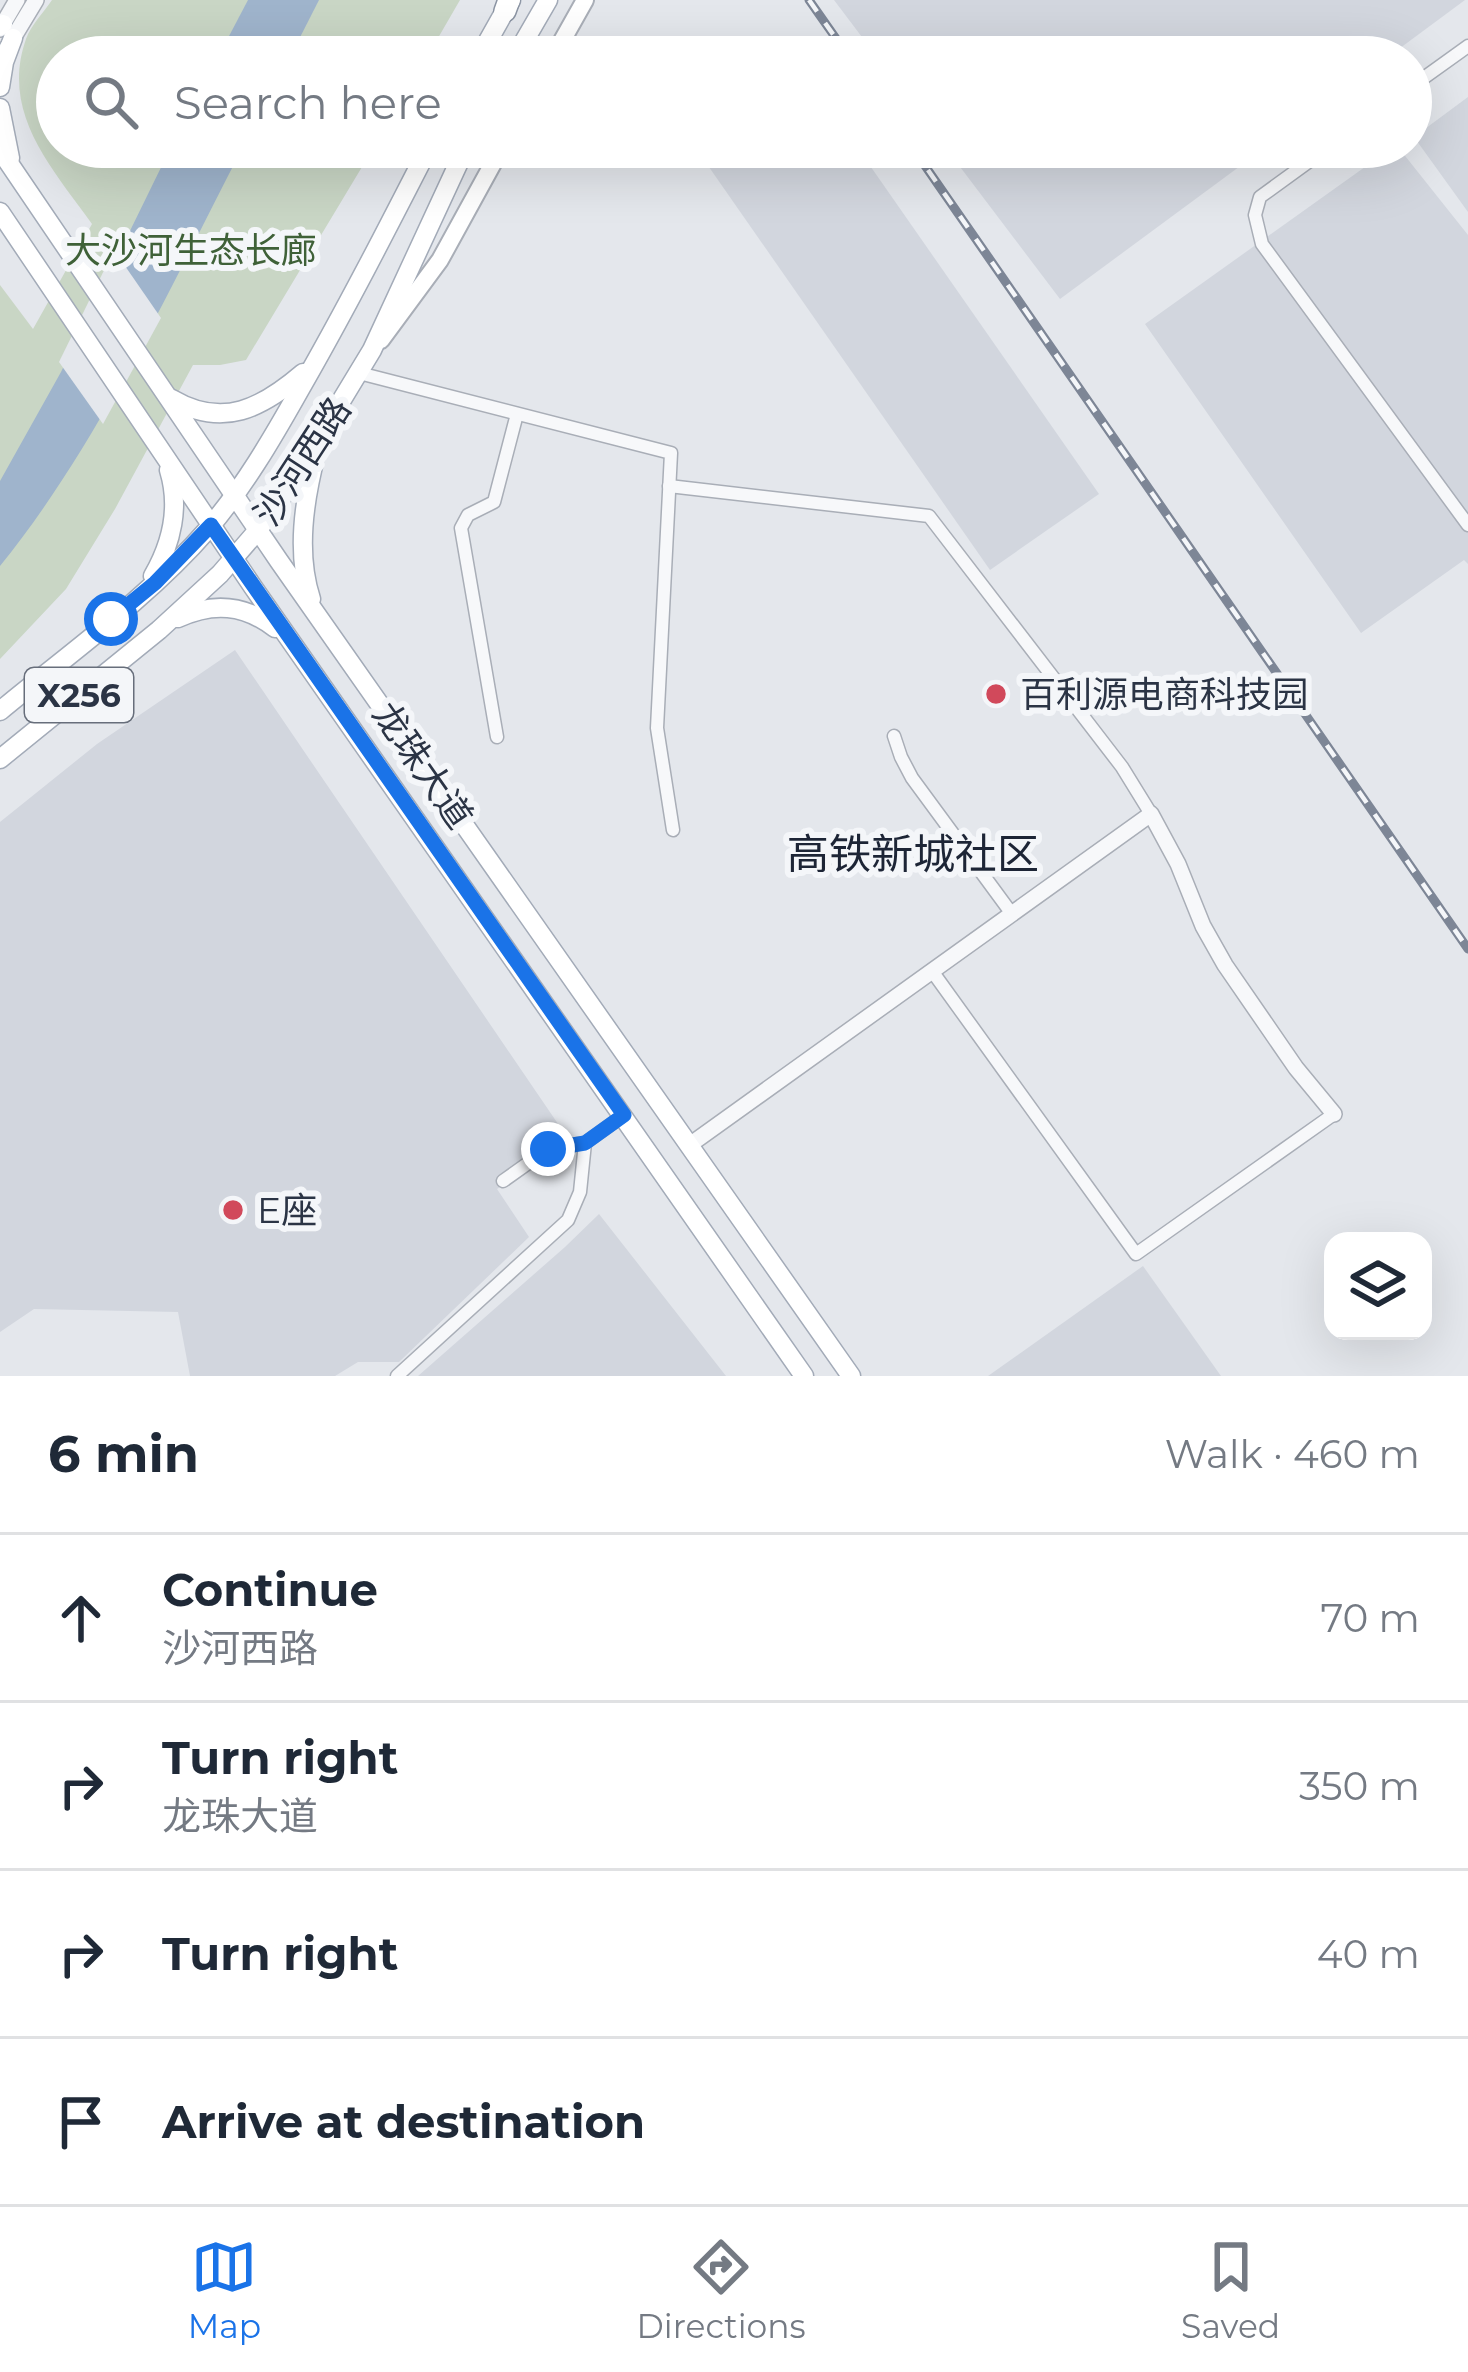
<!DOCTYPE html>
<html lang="en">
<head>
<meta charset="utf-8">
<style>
	:root { --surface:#fff; --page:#f2f2f3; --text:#1f2937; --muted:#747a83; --line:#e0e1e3; --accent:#1a73e8 }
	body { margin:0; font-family:Montserrat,"Noto Sans SC",sans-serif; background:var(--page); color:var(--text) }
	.controls { position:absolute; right:36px; bottom:36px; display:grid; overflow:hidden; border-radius:24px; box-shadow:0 12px 48px #0002 }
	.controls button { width:108px; height:108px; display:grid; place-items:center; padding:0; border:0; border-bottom:3px solid var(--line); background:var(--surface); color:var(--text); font:60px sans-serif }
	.stop { position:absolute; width:36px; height:36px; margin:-27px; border:9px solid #1a73e8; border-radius:50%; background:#fff }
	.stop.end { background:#1a73e8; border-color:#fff; box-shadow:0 3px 12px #0008 }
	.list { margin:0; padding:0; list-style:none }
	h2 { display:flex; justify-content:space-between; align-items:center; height:156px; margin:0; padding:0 48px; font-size:51px }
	h2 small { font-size:39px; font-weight:400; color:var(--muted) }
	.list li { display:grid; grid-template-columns:78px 1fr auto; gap:36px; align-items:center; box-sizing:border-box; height:168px; padding:0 48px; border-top:3px solid var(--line) }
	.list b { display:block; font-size:45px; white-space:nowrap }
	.list p { margin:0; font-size:39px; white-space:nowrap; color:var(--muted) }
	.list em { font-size:39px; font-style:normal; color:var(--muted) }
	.icon { flex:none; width:66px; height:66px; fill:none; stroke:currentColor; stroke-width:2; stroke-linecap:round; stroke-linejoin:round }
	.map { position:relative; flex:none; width:1468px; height:1376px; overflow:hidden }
	.search { position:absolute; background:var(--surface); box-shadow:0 12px 48px #0002; left:36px; right:36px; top:36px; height:132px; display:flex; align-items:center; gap:30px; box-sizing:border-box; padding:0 42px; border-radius:66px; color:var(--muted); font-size:45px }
	.sheet { height:828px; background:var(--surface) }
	nav { display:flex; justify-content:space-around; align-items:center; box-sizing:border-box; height:168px; border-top:3px solid var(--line); background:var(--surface); font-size:33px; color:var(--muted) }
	nav a { display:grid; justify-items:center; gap:6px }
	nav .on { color:var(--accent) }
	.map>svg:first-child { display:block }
	.built { fill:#d2d6de }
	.green { fill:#c9d6c5 }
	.water { fill:#9fb4cc }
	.pier { fill:#e4e7ec }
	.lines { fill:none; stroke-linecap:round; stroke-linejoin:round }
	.minor-casing { stroke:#a9aeb7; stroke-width:15 }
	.tertiary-casing { stroke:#a9aeb7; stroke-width:18 }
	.secondary-casing { stroke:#a9aeb7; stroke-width:20 }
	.primary-casing { stroke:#a3abb8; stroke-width:21 }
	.trunk-casing { stroke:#8b94a3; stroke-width:24 }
	.minor { stroke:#f7f8fa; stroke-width:12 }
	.tertiary { stroke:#f7f8fa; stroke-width:15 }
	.secondary { stroke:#fff; stroke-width:16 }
	.primary { stroke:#fff; stroke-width:18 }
	.trunk { stroke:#fff; stroke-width:21 }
	.rail-casing { stroke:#7d8696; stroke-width:9 }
	.rail { stroke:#f4f6f9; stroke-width:4.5; stroke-dasharray:14; stroke-linecap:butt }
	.route { stroke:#1a73e8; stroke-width:15 }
	.poi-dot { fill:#d1495b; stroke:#f4f6f9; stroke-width:4.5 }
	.labels { text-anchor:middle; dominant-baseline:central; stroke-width:12; stroke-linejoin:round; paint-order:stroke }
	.shield { fill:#f4f6f9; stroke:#676e7b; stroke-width:3 }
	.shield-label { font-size:33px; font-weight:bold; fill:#2b3445 }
	.park-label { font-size:36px; fill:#3f6138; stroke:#f4f6f9 }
	.street-label { font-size:36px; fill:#2b3445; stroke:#f4f6f9 }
	.poi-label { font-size:36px; fill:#2b3445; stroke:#f4f6f9; text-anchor:start }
	.quarter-label { font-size:42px; fill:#1d2536; stroke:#f4f6f9 }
</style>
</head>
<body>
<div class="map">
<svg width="1468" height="1376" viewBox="0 0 1468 1376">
	<rect width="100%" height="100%" fill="#e4e7ec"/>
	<g class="built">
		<path d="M 834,0 L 1465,0 L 1388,57 L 877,57 Z"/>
		<path d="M 1468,97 L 1468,212 L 1414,137 Z"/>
		<path d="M 695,147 L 857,147 L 1099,494 L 990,570 Z"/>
		<path d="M 945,147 L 1266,147 L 1060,299 Z"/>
		<path d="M 1393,147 L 1398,147 L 1468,235 L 1468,564 L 1464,560 L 1361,633 L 1145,324 Z"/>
		<path d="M 235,650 L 569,1140 L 497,1189 L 529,1237 L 399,1362 L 358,1362 L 335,1376 L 190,1376 L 178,1312 L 34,1309 L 0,1332 L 0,822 L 97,744 Z"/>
		<path d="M 599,1214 L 726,1376 L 418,1376 L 565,1247 Z"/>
		<path d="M 1143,1266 L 1221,1376 L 988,1376 Z"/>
	</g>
	<path class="green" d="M 52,0 L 460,0 L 427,57 L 57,57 L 57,147 L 374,147 L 246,360 L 220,365 L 193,365 L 115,509 L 66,589 L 0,659 L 0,285 L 33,329 L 92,224 C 52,168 0,113 26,39 C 31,25 44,12 52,0 Z"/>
	<g class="water">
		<path d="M 248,0 L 319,0 L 290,57 L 218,57 Z"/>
		<path d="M 171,147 L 243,147 C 170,287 99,444 0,566 L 0,481 L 61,372 Z"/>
	</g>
	<path class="pier" d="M 114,250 L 161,318 L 103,424 L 59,362 Z"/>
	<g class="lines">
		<defs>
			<g id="minor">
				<path d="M 1411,87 L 1468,46"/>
				<path d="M 1329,147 L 1260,197 L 1255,215 L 1262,244 L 1468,525"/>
				<path d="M 359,373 L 671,453 L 657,728 L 673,830"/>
				<path d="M 669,486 L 929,516 L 1122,767 L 1151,814"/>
				<path d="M 894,736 L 901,757 L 912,778 L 1012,914"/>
				<path d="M 497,737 L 461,528 L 468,515 L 494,502 L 517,414"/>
				<path d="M 932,971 L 1136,1254 L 1334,1114"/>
				<path d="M 503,1181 L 548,1149 L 585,1143 L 624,1115"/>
				<path d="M 397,1376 L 568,1220 L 580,1192 L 585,1143"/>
			</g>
			<g id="tertiary">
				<path d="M 0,29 L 17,0"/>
				<path d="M 7,48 L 36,0"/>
				<path d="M 691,1144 L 1151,814 L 1178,864 L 1203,926 L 1225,965 L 1296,1068 L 1334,1114"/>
			</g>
			<g id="secondary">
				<path d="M 553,57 L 585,0"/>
				<path d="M 381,340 L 440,260 L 502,147"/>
			</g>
			<g id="primary">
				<path d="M 0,26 L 3,24"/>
				<path d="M 479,57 L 511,0"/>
				<path d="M 515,57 L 548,0"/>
				<path d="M 0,87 L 4,62 L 13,38"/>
				<path d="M 0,108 L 10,158"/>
				<path d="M 0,150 L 279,561 L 851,1376"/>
				<path d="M 0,212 L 253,587 L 804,1376"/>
				<path d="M 172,399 C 223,429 262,408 303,373"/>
				<path d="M 153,576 C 172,543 180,506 169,470"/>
				<path d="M 311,599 C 296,553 304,501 316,454"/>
				<path d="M 178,618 C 213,602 244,604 275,628"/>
				<path d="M 0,711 C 70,653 148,598 208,529 C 244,487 272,439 299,391 C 345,311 387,229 429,147"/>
				<path d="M 0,759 L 159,630 L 220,574 L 258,530 L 289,487 L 372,350 L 466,147"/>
			</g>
			<path id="trunk" d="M 505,11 L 509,0"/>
		</defs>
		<use href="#minor" class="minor-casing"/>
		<use href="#tertiary" class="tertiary-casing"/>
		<use href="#secondary" class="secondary-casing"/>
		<use href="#primary" class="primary-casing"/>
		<use href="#trunk" class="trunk-casing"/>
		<use href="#minor" class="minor"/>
		<use href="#tertiary" class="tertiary"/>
		<use href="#secondary" class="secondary"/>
		<use href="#primary" class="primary"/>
		<use href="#trunk" class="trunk"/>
		<defs>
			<g id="rail">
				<path d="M 809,0 L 849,57"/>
				<path d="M 912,147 L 1468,949"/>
			</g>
		</defs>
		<use href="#rail" class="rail-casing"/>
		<use href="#rail" class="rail"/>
	</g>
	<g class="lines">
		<path class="route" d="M 111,619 L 155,583 L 211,525 L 624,1115 L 585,1143 L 548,1149"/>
	</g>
	<g class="poi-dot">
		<circle cx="996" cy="694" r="12"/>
		<circle cx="233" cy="1210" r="12"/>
	</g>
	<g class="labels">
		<rect class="shield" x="25" y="668" width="108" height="54" rx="9"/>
		<g class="shield-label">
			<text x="79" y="695">X256</text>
		</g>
		<g class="park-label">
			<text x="191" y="250">大沙河生态长廊</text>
		</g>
		<g class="street-label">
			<text transform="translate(302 461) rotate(-57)">沙河西路</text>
			<text transform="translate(423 765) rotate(55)">龙珠大道</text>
		</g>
		<g class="poi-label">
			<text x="1020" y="694">百利源电商科技园</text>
			<text x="257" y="1210">E座</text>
		</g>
		<g class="quarter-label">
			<text x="913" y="854">高铁新城社区</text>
		</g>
	</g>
</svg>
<div class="controls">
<button><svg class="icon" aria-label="layers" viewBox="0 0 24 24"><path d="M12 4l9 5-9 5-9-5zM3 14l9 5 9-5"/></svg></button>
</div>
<div class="stop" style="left:111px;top:619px"></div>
<div class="stop end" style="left:548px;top:1149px"></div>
<div class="search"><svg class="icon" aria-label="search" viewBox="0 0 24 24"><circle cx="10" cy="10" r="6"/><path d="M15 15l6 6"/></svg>Search here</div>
</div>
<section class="sheet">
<h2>6 min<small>Walk · 460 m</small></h2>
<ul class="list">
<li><svg class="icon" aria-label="ahead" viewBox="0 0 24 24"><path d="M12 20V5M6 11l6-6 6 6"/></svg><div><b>Continue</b><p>沙河西路</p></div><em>70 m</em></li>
<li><svg class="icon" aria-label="right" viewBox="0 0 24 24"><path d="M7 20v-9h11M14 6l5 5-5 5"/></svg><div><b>Turn right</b><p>龙珠大道</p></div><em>350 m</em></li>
<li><svg class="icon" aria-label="right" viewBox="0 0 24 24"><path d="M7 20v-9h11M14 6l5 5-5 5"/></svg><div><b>Turn right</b></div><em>40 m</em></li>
<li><svg class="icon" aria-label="arrive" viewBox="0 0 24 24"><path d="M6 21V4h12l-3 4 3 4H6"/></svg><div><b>Arrive at destination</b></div></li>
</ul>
</section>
<nav>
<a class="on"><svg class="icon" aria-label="map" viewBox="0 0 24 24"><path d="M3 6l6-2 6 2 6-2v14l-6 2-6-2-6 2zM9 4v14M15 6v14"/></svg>Map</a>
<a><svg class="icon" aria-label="directions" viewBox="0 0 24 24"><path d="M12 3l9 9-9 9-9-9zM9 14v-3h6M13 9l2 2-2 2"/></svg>Directions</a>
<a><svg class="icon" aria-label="saved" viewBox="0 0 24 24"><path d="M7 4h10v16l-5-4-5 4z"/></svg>Saved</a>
</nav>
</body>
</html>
